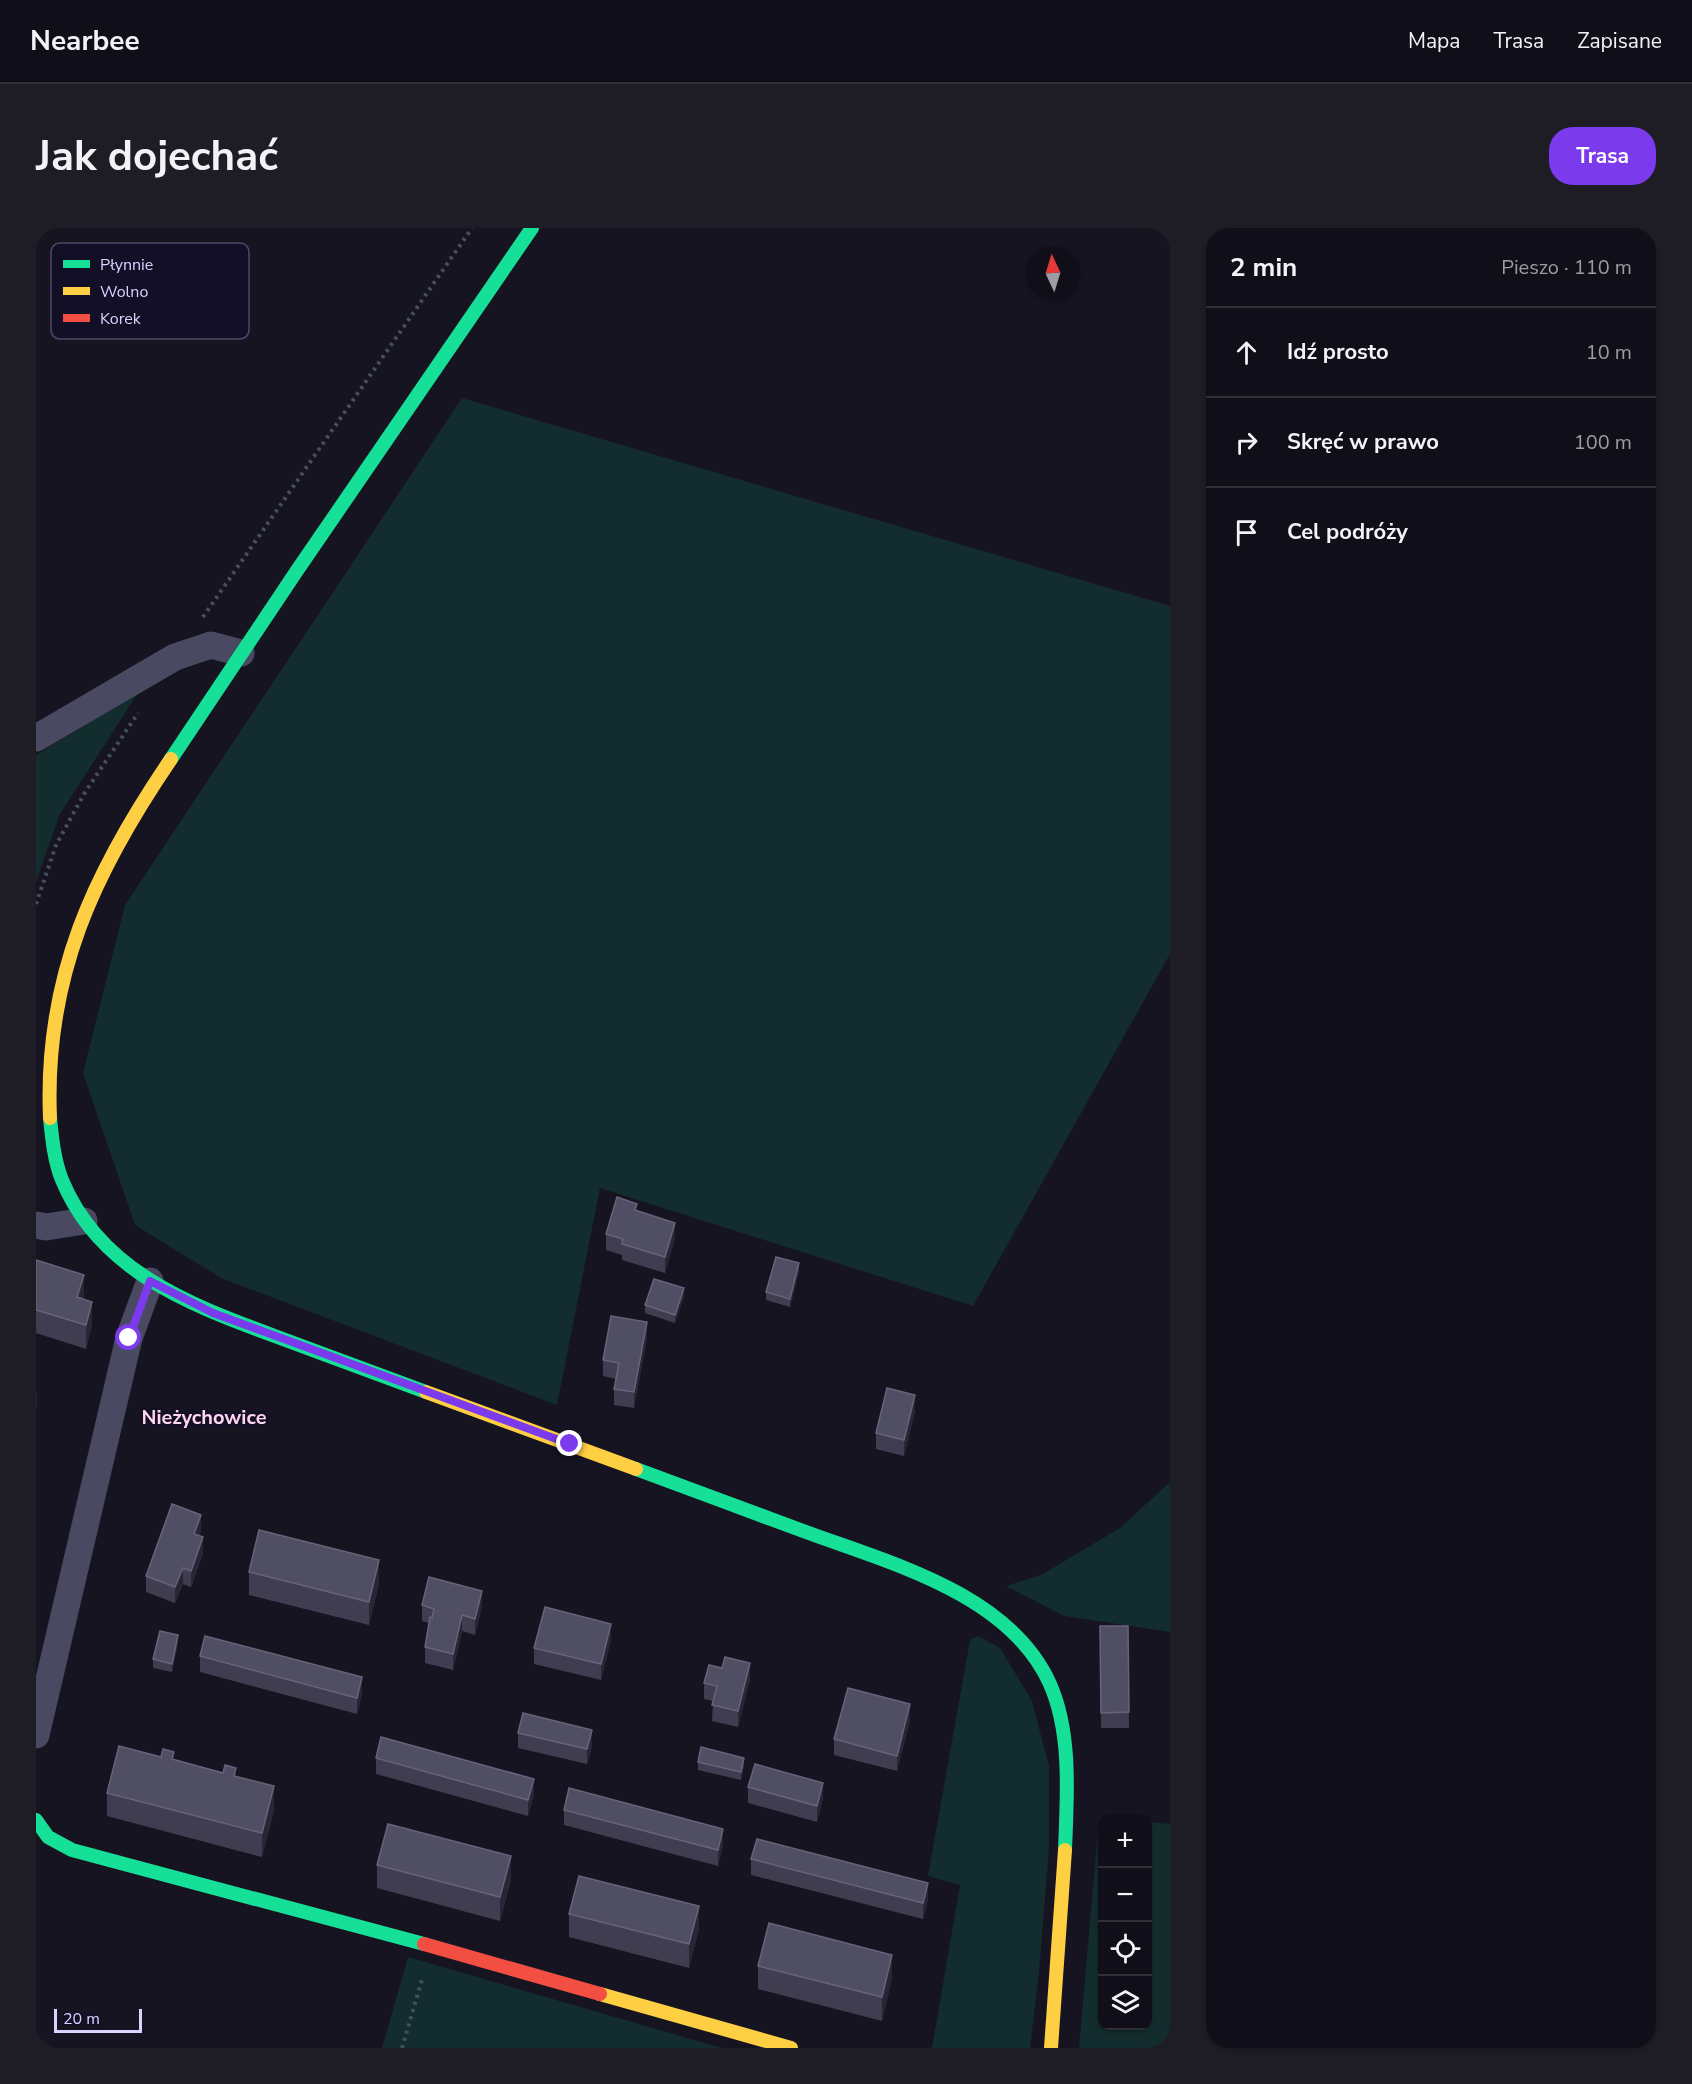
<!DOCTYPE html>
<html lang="pl">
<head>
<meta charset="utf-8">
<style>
	:root { --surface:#100f19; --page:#1e1d26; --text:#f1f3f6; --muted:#9c9ca2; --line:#302f38; --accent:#7c3aed }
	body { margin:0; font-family:"Nunito Sans",sans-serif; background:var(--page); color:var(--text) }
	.controls { position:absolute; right:18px; bottom:18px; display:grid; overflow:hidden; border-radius:12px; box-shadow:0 2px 4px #0004 }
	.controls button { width:54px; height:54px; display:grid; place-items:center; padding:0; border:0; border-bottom:2px solid var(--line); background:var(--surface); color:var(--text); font:30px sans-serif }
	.compass { position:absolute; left:990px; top:18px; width:54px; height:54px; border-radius:50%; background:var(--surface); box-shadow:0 2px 4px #0004; rotate:356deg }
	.scale { position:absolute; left:18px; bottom:15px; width:88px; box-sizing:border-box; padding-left:6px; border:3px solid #d9d4ff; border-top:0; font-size:16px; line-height:21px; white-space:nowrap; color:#d9d4ff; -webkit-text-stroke:4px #130f26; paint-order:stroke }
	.stop { position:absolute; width:18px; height:18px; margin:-14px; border:4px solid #7c3aed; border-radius:50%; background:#fff }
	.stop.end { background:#7c3aed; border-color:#fff; box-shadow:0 2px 6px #0008 }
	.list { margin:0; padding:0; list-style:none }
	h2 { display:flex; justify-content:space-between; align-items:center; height:78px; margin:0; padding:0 24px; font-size:26px }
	h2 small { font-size:20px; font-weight:400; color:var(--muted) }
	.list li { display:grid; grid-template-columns:39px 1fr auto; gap:18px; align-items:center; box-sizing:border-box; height:90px; padding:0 24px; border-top:2px solid var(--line) }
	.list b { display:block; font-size:22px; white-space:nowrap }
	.list em { font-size:20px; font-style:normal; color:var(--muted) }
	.icon { flex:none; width:33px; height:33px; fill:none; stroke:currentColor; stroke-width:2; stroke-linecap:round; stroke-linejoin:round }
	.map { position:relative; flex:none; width:1134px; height:1820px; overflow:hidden; border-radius:24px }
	header { display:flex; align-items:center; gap:36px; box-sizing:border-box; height:84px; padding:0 30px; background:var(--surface); border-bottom:2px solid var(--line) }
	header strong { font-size:28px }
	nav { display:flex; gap:33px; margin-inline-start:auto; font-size:21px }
	.intro { display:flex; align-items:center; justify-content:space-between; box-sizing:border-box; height:144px; padding:0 36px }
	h1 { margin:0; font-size:42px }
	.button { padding:15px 27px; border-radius:24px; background:var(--accent); color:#fff; font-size:21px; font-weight:700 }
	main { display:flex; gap:36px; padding:0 36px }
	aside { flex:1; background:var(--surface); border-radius:24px; box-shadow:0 2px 4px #0004 }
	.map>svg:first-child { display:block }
	.green { fill:#132c2d }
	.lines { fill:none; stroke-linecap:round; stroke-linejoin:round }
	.path { stroke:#44505f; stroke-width:4; stroke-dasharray:3 4.5; stroke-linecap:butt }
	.street { stroke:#4a4962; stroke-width:27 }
	.fast { stroke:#16e098; stroke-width:14 }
	.slow { stroke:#ffcf43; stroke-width:14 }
	.jam { stroke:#f24e42; stroke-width:14 }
	.wall { fill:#403d50 }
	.shaded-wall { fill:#282635 }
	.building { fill:#504e63; stroke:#66637b; stroke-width:1.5 }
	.route { stroke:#7c3aed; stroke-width:8 }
	.labels { text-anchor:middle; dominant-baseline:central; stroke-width:4.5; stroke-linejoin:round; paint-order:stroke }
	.quarter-label { font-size:20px; font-weight:bold; fill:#ffd6f0; stroke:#130f26 }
	.key { fill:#130f26; stroke:#4e4a67; stroke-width:1.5 }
	.key-label { font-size:16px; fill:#d9d4ff }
</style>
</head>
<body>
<header>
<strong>Nearbee</strong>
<nav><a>Mapa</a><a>Trasa</a><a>Zapisane</a></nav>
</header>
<div class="intro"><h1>Jak dojechać</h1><a class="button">Trasa</a></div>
<main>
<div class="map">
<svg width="1134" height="1820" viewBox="0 0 1134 1820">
	<rect width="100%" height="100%" fill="#161421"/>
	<g class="green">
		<path d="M 426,170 L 1134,378 L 1134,726 L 937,1078 L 564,960 L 521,1177 L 185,1050 L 99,997 L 47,845 L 89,677 Z"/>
		<path d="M 102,465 L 24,586 L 0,654 L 0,527 Z"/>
		<path d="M 1134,1254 L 1134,1404 L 1028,1388 L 970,1358 L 1005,1347 L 1084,1300 Z"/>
		<path d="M 942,1408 L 964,1420 L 996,1473 L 1013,1538 L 1013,1621 L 1003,1744 L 994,1820 L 896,1820 L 924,1657 L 892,1648 L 934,1412 Z"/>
		<path d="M 1063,1590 L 1066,1591 L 1066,1798 L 1112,1798 L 1112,1594 L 1134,1596 L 1134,1820 L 1043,1820 Z"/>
		<path d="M 372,1729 L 686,1820 L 346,1820 Z"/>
	</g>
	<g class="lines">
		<g class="path">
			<path d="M 167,389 L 436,0"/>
			<path d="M 0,676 L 20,617 L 48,566 L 102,485"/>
			<path d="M 366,1820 L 387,1748"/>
		</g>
		<g class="street">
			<path d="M 0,510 L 139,429 L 175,417 L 205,425"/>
			<path d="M 0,997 L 10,999 L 48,993"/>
			<path d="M 0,1507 L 93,1110 L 114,1053"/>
		</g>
		<g class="fast">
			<path d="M 135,531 L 260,344 L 496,0"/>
			<path d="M 14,890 C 16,910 18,932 26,952 C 63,1042 152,1076 236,1107 C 287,1126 338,1145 390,1164"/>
			<path d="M 600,1241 C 657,1262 713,1283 770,1304 C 854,1335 974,1366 1014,1456 C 1036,1506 1031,1568 1029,1622"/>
			<path d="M 0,1592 L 12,1609 L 36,1622 L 388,1716"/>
		</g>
		<g class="slow">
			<path d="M 14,890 C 8,749 58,644 135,531"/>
			<path d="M 390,1164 L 600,1241"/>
			<path d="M 564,1766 L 755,1820"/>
			<path d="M 1015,1820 L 1029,1622"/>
		</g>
		<path class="jam" d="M 388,1716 L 564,1766"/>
	</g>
	<g class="wall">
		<path d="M 601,983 L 639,1010 L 629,1045 L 586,1032 L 586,1027 L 570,1022 L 570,1006 Z"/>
		<path d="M 0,1032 L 47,1071 L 56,1097 L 50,1121 L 0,1105 Z"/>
		<path d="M 763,1043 L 754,1079 L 730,1072 L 730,1064 Z"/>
		<path d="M 648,1068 L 639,1095 L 609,1085 L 609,1077 Z"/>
		<path d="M 611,1110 L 598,1180 L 578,1177 L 578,1161 L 580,1151 L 567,1148 L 567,1132 Z"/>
		<path d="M 879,1183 L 868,1228 L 840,1221 L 840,1205 Z"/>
		<path d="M 165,1303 L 163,1308 L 167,1325 L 155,1359 L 147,1356 L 139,1375 L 110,1364 L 110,1348 Z"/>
		<path d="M 213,1344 L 343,1355 L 333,1397 L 213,1367 Z"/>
		<path d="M 386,1377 L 446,1378 L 439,1407 L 426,1403 L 417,1442 L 389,1435 L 389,1419 L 393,1395 L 386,1393 Z"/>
		<path d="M 1064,1398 L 1092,1398 L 1093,1500 L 1065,1500 Z"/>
		<path d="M 575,1411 L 565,1452 L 498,1436 L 498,1420 Z"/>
		<path d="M 142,1415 L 136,1444 L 117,1440 L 117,1431 Z"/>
		<path d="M 164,1428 L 326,1465 L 321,1486 L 164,1444 Z"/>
		<path d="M 714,1451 L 702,1499 L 676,1493 L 677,1473 L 668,1471 L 668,1455 Z"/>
		<path d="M 874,1492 L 861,1543 L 798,1527 L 798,1511 Z"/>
		<path d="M 482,1505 L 556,1518 L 551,1536 L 482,1520 Z"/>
		<path d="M 340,1530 L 498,1566 L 492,1588 L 340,1546 Z"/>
		<path d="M 138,1532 L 200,1548 L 238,1582 L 226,1629 L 71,1588 L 71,1565 Z"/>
		<path d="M 662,1534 L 708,1538 L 705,1552 L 662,1542 Z"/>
		<path d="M 712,1559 L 787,1570 L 781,1594 L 712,1575 Z"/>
		<path d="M 528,1582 L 687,1617 L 682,1638 L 528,1597 Z"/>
		<path d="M 715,1631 L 892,1671 L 887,1691 L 715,1647 Z"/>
		<path d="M 341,1637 L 475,1652 L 464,1693 L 341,1660 Z"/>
		<path d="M 533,1686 L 663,1701 L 653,1740 L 533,1709 Z"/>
		<path d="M 722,1738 L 856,1750 L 846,1793 L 722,1761 Z"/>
	</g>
	<g class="shaded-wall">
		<path d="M 639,995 L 639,1010 L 629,1045 L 629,1029 Z"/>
		<path d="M 763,1035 L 763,1043 L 754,1079 L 754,1071 Z"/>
		<path d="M 48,1047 L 48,1070 L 41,1092 L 41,1069 Z"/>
		<path d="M 648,1060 L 648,1068 L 639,1095 L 639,1087 Z"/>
		<path d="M 56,1074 L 56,1097 L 50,1121 L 50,1097 Z"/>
		<path d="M 611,1094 L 611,1110 L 598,1180 L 598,1164 Z"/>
		<path d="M 1,1161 L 1,1177 L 0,1182 L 0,1166 Z"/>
		<path d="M 879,1167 L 879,1183 L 868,1228 L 868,1212 Z"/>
		<path d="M 165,1287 L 165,1303 L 158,1322 L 158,1306 Z"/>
		<path d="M 167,1309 L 167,1325 L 155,1359 L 155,1343 Z"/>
		<path d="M 343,1332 L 343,1355 L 333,1397 L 333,1374 Z"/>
		<path d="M 147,1340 L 147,1356 L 139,1375 L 139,1359 Z"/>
		<path d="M 446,1363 L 446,1378 L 439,1407 L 439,1391 Z"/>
		<path d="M 426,1387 L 426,1403 L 417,1442 L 417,1426 Z"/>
		<path d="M 575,1396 L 575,1411 L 565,1452 L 565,1436 Z"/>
		<path d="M 142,1407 L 142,1415 L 136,1444 L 136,1436 Z"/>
		<path d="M 714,1435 L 714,1451 L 702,1499 L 702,1483 Z"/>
		<path d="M 326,1449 L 326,1465 L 321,1486 L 321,1470 Z"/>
		<path d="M 874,1476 L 874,1492 L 861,1543 L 861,1528 Z"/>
		<path d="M 556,1502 L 556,1518 L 551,1536 L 551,1521 Z"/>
		<path d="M 708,1530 L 708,1538 L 705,1552 L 705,1544 Z"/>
		<path d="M 498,1551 L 498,1566 L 492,1588 L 492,1572 Z"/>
		<path d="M 787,1555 L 787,1570 L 781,1594 L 781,1578 Z"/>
		<path d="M 238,1558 L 238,1582 L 226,1629 L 226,1605 Z"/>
		<path d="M 687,1601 L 687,1617 L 682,1638 L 682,1622 Z"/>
		<path d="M 475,1628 L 475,1652 L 464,1693 L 464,1669 Z"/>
		<path d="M 892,1655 L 892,1671 L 887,1691 L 887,1675 Z"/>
		<path d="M 663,1678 L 663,1701 L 653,1740 L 653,1716 Z"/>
		<path d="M 856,1727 L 856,1750 L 846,1793 L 846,1769 Z"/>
	</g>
	<g class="building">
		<path d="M 581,969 L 601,976 L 599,982 L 639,995 L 629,1029 L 586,1016 L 587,1011 L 570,1006 Z"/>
		<path d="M 740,1029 L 763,1035 L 754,1071 L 730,1064 Z"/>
		<path d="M 0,1032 L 48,1047 L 41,1069 L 56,1074 L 50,1097 L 0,1082 Z"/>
		<path d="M 618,1051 L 648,1060 L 639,1087 L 609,1077 Z"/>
		<path d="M 575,1088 L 611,1094 L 598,1164 L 578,1161 L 583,1135 L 567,1132 Z"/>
		<path d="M 851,1160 L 879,1167 L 868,1212 L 840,1205 Z"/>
		<path d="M 136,1276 L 165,1287 L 158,1306 L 167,1309 L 155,1343 L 147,1340 L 139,1359 L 110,1348 Z"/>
		<path d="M 223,1302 L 343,1332 L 333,1374 L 213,1344 Z"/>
		<path d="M 393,1349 L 446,1363 L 439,1391 L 426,1387 L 417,1426 L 389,1419 L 394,1389 L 396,1390 L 398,1381 L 386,1377 Z"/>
		<path d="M 509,1379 L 575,1396 L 565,1436 L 498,1420 Z"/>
		<path d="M 1064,1398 L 1092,1398 L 1093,1484 L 1065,1485 Z"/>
		<path d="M 124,1403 L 142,1407 L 136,1436 L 117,1431 Z"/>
		<path d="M 169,1408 L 326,1449 L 321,1470 L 164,1428 Z"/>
		<path d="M 689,1429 L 714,1435 L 702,1483 L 676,1477 L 681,1458 L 668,1455 L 673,1437 L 686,1440 Z"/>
		<path d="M 812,1460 L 874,1476 L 861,1528 L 798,1511 Z"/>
		<path d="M 487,1485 L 556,1502 L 551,1521 L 482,1505 Z"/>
		<path d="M 345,1509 L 498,1551 L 492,1572 L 340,1530 Z"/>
		<path d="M 83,1518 L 125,1529 L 127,1521 L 138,1524 L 136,1531 L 187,1545 L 189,1537 L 200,1540 L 198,1548 L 238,1558 L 226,1605 L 71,1565 Z"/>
		<path d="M 665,1519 L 708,1530 L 705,1544 L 662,1534 Z"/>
		<path d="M 719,1536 L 787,1555 L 781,1578 L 712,1559 Z"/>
		<path d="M 533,1560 L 687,1601 L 682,1622 L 528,1582 Z"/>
		<path d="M 352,1596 L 475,1628 L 464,1669 L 341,1637 Z"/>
		<path d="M 721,1611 L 892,1655 L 887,1675 L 715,1631 Z"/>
		<path d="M 543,1648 L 663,1678 L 653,1716 L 533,1686 Z"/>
		<path d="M 733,1695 L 856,1727 L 846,1769 L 722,1738 Z"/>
	</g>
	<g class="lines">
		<path class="route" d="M 93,1110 L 114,1053 L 177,1085 L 534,1216"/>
	</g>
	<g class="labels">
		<g class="quarter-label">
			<text x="168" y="1189">Nieżychowice</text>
		</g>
	</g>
	<rect x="15" y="15" width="198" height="96" rx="9" class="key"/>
	<rect x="27" y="32" width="27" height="8" fill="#16e098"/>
	<rect x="27" y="59" width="27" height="8" fill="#ffcf43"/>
	<rect x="27" y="86" width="27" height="8" fill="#f24e42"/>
	<g class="key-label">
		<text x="64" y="42">Płynnie</text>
		<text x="64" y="69">Wolno</text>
		<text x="64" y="96">Korek</text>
	</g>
</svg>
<div class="controls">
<button>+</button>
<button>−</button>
<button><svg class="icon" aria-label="locate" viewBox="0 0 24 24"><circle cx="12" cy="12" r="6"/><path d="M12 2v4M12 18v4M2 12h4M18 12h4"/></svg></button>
<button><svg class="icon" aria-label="layers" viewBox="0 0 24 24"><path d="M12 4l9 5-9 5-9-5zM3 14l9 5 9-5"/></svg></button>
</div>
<svg class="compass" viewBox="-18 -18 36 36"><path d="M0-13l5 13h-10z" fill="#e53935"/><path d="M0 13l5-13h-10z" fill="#9c9ca2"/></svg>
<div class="scale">20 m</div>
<div class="stop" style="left:93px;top:1110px"></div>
<div class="stop end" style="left:534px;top:1216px"></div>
</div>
<aside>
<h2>2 min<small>Pieszo · 110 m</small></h2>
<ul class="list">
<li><svg class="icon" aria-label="ahead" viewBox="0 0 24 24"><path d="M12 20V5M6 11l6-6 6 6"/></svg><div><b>Idź prosto</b></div><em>10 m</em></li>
<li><svg class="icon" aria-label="right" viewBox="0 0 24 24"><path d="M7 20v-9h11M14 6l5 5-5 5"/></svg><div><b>Skręć w prawo</b></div><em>100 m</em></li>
<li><svg class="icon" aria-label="arrive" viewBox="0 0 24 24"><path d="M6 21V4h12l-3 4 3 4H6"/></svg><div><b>Cel podróży</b></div></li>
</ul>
</aside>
</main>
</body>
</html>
